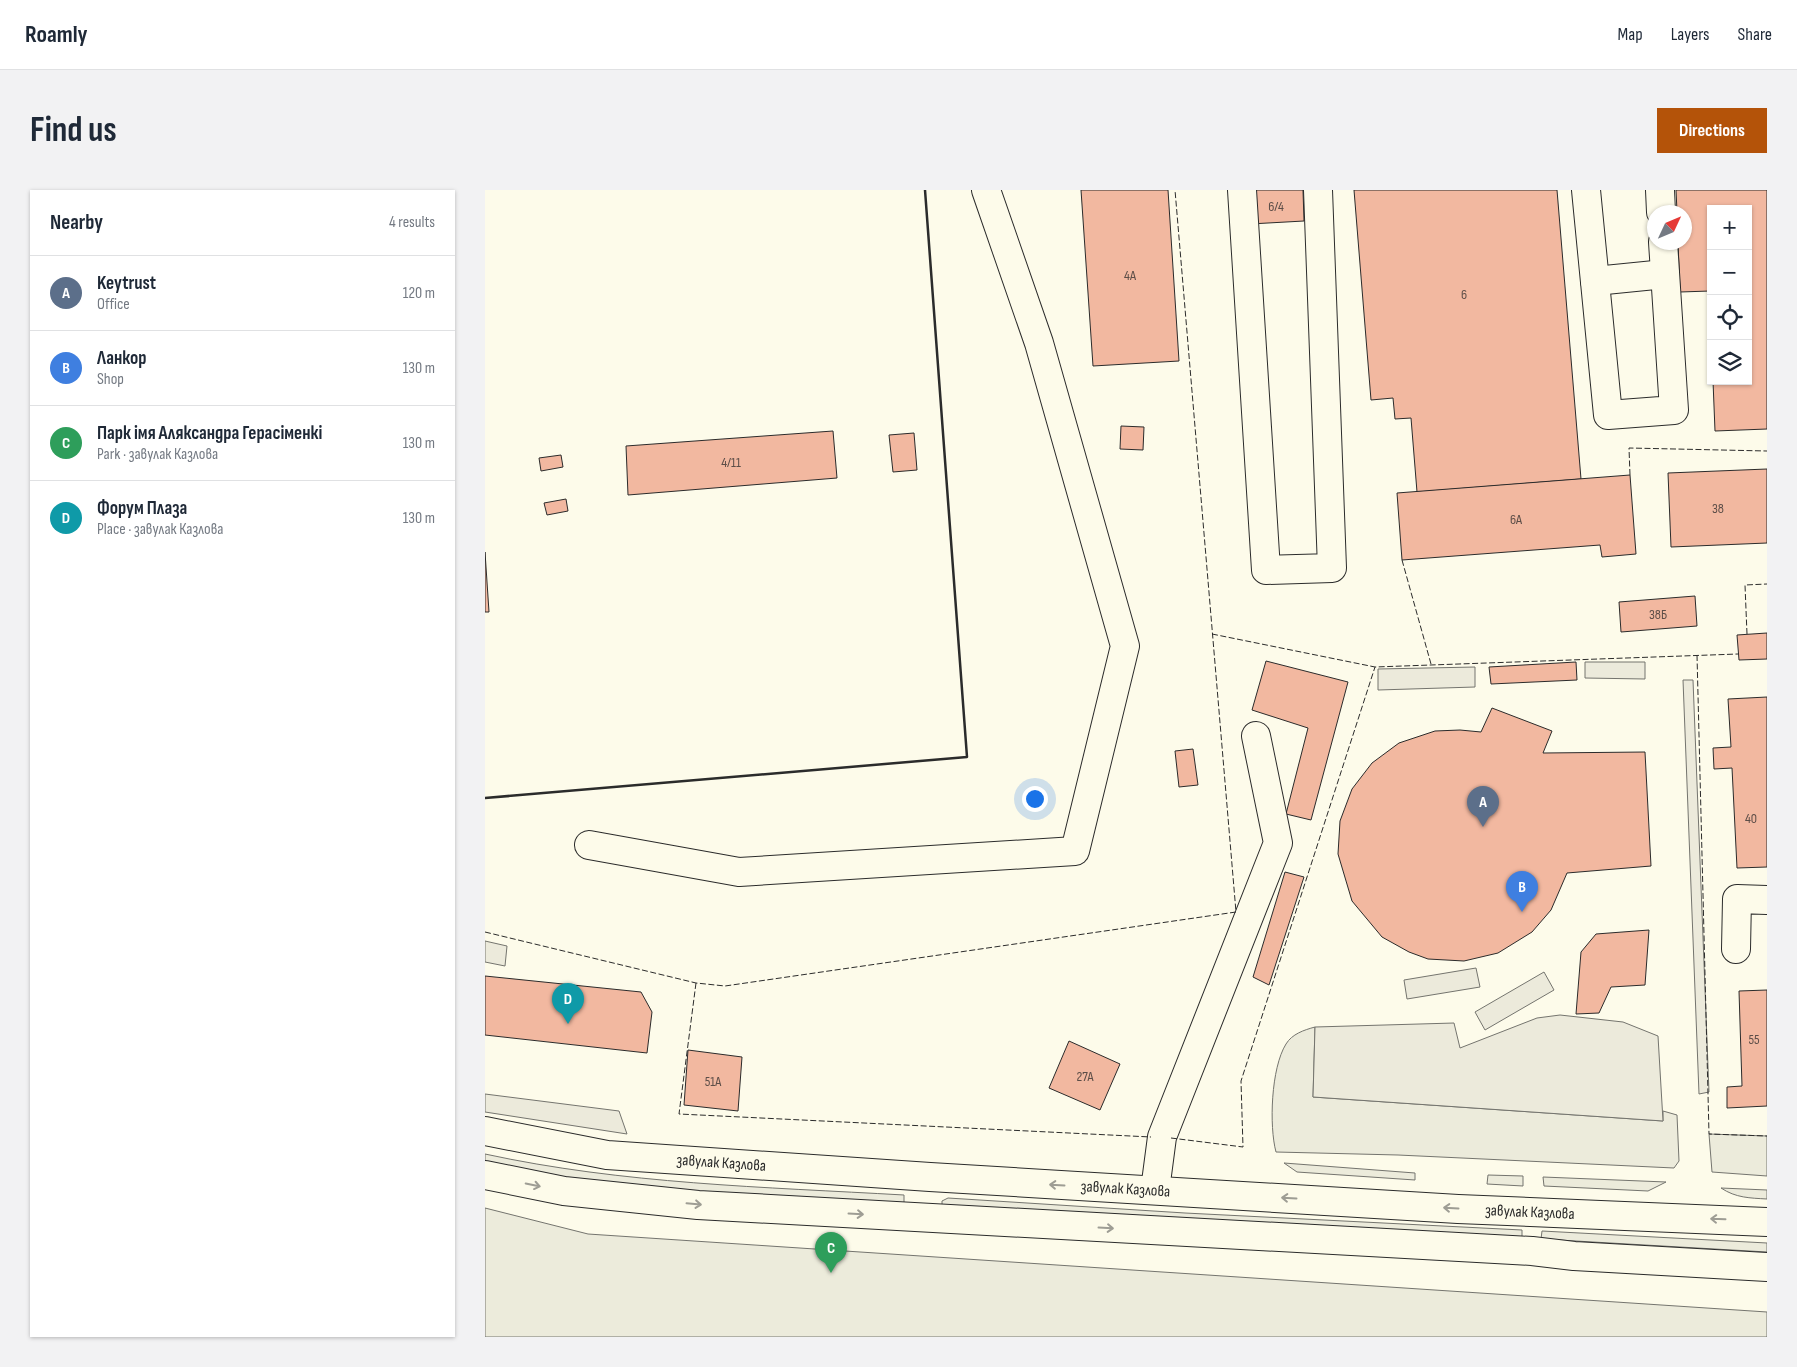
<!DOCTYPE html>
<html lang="en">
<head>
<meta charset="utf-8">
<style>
	:root { --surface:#fff; --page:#f2f2f3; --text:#1f2937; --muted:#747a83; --line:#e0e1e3; --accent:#b45309 }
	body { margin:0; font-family:"Sofia Sans Condensed",sans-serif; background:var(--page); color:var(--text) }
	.controls { position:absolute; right:15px; top:15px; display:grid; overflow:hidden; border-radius:0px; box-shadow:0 1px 4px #0004 }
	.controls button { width:45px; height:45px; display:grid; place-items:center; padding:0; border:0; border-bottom:1px solid var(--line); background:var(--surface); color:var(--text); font:25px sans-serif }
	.compass { position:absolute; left:1162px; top:15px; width:45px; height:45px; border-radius:50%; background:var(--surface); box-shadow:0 1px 4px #0004; rotate:46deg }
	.you { position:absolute; left:549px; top:608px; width:18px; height:18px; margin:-12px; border:4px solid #fff; border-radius:50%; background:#1a73e8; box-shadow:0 0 0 8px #1a73e833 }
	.badge { display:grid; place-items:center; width:32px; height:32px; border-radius:50%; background:var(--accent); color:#fff; font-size:16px; font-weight:700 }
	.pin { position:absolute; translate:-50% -41px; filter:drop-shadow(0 1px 2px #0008) }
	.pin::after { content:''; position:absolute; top:26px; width:18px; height:15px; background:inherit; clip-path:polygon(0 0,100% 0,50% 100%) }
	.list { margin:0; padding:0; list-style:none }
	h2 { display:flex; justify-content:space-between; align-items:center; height:65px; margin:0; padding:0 20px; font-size:21px }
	h2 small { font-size:16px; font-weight:400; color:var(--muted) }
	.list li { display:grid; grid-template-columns:32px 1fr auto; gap:15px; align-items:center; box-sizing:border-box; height:75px; padding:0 20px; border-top:1px solid var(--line) }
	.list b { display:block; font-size:19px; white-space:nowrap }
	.list p { margin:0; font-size:16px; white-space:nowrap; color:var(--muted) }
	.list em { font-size:16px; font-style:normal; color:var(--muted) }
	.icon { flex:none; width:28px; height:28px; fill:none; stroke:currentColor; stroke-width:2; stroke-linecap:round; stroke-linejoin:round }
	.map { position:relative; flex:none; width:1282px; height:1147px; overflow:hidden; border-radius:0px }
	header { display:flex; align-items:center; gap:30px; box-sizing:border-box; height:70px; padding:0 25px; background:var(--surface); border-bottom:1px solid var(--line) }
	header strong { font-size:24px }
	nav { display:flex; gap:28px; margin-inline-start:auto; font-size:18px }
	.intro { display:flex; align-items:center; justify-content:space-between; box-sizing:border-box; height:120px; padding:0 30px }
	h1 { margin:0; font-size:35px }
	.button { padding:12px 22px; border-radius:0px; background:var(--accent); color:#fff; font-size:18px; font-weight:700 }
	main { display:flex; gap:30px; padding:0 30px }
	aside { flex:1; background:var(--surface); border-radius:0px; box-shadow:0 1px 4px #0004 }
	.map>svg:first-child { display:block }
	.green { fill:#ecebdb; stroke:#74746e }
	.parking { fill:#eceadb; stroke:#74746e }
	.building { fill:#f2b8a0; stroke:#2b2b2b }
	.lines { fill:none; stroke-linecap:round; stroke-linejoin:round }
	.minor-casing { stroke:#2b2b2b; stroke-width:30 }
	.major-casing { stroke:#2b2b2b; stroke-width:30 }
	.minor { stroke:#fdfbea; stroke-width:28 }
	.major { stroke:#fdfbea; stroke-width:28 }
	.fence { stroke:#2b2b2b; stroke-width:1; stroke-dasharray:6 2.5; stroke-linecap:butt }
	.wall { stroke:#2b2b2b; stroke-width:2.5 }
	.oneway { stroke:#9e9d94 }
	.labels { text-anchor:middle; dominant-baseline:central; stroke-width:4; stroke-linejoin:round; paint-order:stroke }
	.number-label { font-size:14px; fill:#5d4e48 }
	.street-label { font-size:16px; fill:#2b2b2b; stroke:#fdfbea }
</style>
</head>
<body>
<header>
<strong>Roamly</strong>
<nav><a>Map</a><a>Layers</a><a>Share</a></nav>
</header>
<div class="intro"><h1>Find us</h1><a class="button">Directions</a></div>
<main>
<aside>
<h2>Nearby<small>4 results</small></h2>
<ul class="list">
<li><span class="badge" style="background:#5c6f8a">A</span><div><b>Keytrust</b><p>Office</p></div><em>120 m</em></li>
<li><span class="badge" style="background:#3f7fe0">B</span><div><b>Ланкор</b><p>Shop</p></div><em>130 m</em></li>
<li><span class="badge" style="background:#2e9e5b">C</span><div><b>Парк імя Аляксандра Герасіменкі</b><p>Park · завулак Казлова</p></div><em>130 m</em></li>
<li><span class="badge" style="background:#0f9aa8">D</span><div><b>Форум Плаза</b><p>Place · завулак Казлова</p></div><em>130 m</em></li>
</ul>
</aside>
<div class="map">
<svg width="1282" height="1147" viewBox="0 0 1282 1147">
	<rect width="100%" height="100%" fill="#fdfbea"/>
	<g class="green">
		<path d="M 830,837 L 828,907 L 1178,931 L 1178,921 L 1192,925 L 1194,971 L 1189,978 L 913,965 L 791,962 C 784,936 786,878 801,854 C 807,844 819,840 830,837 Z"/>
		<path d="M 1224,944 L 1282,946 L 1282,986 L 1227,982 Z"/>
		<path d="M 0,964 C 138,994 279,997 419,1005 L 419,1015 C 279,1007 137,1003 0,973 Z"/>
		<path d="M 799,973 L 930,983 L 930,990 L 812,982 Z"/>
		<path d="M 1003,985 L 1038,986 L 1038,996 L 1002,994 Z"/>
		<path d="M 1058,987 L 1181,992 L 1163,1001 L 1059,996 Z"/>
		<path d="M 1236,998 L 1282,1000 L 1282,1009 C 1265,1008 1251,1008 1236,998 Z"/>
		<path d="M 463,1008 L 700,1023 L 1037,1040 L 1037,1048 L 457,1015 L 457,1011 Z"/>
		<path d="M 0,1018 L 103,1044 L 1282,1122 L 1282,1147 L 0,1147 Z"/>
		<path d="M 1057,1041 L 1282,1053 L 1282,1062 L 1056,1049 Z"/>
	</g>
	<g class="parking">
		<path d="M 1100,472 L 1160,472 L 1160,489 L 1100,488 Z"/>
		<path d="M 990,477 L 990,497 L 893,500 L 893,479 Z"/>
		<path d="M 1198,490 L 1208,490 L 1224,902 L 1214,904 Z"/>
		<path d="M 0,751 L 22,756 L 20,776 L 0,772 Z"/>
		<path d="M 991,778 L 995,797 L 922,809 L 919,790 Z"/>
		<path d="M 1059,782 L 1069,800 L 1000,840 L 990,822 Z"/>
		<path d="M 1075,825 L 1138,832 L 1173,846 L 1178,931 L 828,907 L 830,837 L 969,833 L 975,858 L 1052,828 Z"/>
		<path d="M 0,904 L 134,921 L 142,944 L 0,922 Z"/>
	</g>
	<g class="building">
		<path d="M 596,0 L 683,0 L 694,171 L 608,176 Z"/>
		<path d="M 763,0 L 818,0 L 819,31 L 765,34 Z"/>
		<path d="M 869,0 L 1072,0 L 1096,289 L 932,302 L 926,228 L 910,229 L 908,208 L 886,210 Z"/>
		<path d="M 1191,0 L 1282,0 L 1282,239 L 1230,241 L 1228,191 L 1263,191 L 1263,19 L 1226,19 L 1226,120 L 1225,101 L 1195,102 L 1193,52 L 1200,52 L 1200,22 L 1192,22 Z"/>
		<path d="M 636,236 L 659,237 L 658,260 L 635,259 Z"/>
		<path d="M 348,241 L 352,288 L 143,305 L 141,256 Z"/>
		<path d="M 429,243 L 432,280 L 408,282 L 404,245 Z"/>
		<path d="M 76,265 L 78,277 L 56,281 L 54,268 Z"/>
		<path d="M 1282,279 L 1282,353 L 1186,357 L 1183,283 Z"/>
		<path d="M 1145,285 L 1151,364 L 1117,367 L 1115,355 L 917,370 L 912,303 Z"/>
		<path d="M 81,309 L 83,321 L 62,325 L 59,313 Z"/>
		<path d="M 0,362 L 4,422 L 0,422 Z"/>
		<path d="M 1210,406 L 1212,436 L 1136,442 L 1134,412 Z"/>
		<path d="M 1282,443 L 1282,469 L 1254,470 L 1252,445 Z"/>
		<path d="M 781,471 L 863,492 L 826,630 L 801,624 L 823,538 L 767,520 Z"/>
		<path d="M 1091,472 L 1092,490 L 1006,494 L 1004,477 Z"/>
		<path d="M 1282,507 L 1282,677 L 1252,678 L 1247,578 L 1229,579 L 1228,558 L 1246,557 L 1243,509 Z"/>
		<path d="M 1007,518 L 1067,541 L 1058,563 L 1160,562 L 1166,676 L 1082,683 L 1066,720 L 1047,742 L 1013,763 L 979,771 L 943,769 L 924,762 L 897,747 L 867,711 L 853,664 L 855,631 L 867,599 L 887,573 L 914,553 L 950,541 L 975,540 L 996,542 Z"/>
		<path d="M 708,559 L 713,595 L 694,597 L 690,561 Z"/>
		<path d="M 800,682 L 819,687 L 784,795 L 768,787 Z"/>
		<path d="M 1164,740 L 1160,795 L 1126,797 L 1114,823 L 1091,824 L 1096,762 L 1111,744 Z"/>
		<path d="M 0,786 L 156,802 L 167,822 L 162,863 L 0,845 Z"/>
		<path d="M 1282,800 L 1282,916 L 1242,918 L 1242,897 L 1257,896 L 1254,801 Z"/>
		<path d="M 584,851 L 635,874 L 615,920 L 564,898 Z"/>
		<path d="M 203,860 L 257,867 L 253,921 L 199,915 Z"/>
	</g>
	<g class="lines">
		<defs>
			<g id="minor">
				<path d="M 757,0 L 781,380 L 847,378 L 833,0"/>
				<path d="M 1101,0 L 1123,225 L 1189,220 L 1178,52"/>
				<path d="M 1175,0 L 1176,22"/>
				<path d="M 1110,91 L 1180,84"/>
				<path d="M 104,655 L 254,682 L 590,661 L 640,456 L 554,153 L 501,0"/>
				<path d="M 1251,759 L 1252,709 L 1282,710"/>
				<path d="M 670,1000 L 677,947 L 793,653 L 771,546"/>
			</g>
			<g id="major">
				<path id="s1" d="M 0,941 L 122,965 L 445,987 L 973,1019 L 1282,1032"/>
				<path d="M 0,985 L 79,1001 L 213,1015 L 1047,1061 L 1089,1066 L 1282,1077"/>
			</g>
		</defs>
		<use href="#minor" class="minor-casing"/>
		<use href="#major" class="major-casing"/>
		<use href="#minor" class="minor"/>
		<use href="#major" class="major"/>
		<g class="fence">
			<path d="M 1145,285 L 1144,258 L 1282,261"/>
			<path d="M 917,370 L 946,474"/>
			<path d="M 727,444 L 890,477 L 1253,464"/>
			<path d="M 1262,444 L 1260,395 L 1282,394"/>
			<path d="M 1212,465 L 1224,944 L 1282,946"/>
			<path d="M 0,742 L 211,793 L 240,796 L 751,722 L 690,0"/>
			<path d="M 211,793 L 194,924 L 666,947"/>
			<path d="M 686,948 L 758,957 L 756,891 L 890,477"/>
		</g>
		<path class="wall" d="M 0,608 L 482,567 L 440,0"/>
	</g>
	<defs><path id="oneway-shaft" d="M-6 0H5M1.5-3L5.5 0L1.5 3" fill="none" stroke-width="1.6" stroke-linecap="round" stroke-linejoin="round" transform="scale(1.25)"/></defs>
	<g class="oneway">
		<use href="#oneway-shaft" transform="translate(48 995) rotate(12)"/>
		<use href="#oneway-shaft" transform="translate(572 995) rotate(-177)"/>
		<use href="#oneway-shaft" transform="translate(804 1008) rotate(-177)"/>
		<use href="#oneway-shaft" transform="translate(209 1014) rotate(5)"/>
		<use href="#oneway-shaft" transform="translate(966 1018) rotate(-177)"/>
		<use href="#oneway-shaft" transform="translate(371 1024) rotate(3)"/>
		<use href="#oneway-shaft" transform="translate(1233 1029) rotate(-178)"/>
		<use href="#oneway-shaft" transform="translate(621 1038) rotate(3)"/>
	</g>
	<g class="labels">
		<g class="number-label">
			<text x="791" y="16">6/4</text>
			<text x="645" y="85">4А</text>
			<text x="979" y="104">6</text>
			<text x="246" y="272">4/11</text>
			<text x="1233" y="318">38</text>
			<text x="1031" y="329">6А</text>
			<text x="1173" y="424">38Б</text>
			<text x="1266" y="628">40</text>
			<text x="1269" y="849">55</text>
			<text x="600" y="886">27А</text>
			<text x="228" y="891">51А</text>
		</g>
		<g class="street-label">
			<text stroke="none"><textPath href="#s1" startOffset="239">завулак Казлова</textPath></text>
			<text stroke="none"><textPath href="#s1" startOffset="644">завулак Казлова</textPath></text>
			<text stroke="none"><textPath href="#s1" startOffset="1049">завулак Казлова</textPath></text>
		</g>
	</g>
</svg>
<div class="controls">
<button>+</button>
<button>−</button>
<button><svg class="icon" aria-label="locate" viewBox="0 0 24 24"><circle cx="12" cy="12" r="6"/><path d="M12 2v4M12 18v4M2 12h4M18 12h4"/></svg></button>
<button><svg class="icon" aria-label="layers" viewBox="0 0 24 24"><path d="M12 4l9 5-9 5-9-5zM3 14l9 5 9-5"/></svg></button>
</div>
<svg class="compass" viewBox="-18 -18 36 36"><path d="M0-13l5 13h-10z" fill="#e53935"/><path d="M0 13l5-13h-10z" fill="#747a83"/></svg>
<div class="you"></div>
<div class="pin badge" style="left:998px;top:637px;background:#5c6f8a">A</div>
<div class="pin badge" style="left:1037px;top:722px;background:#3f7fe0">B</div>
<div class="pin badge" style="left:346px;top:1083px;background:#2e9e5b">C</div>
<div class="pin badge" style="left:83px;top:834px;background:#0f9aa8">D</div>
</div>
</main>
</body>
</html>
